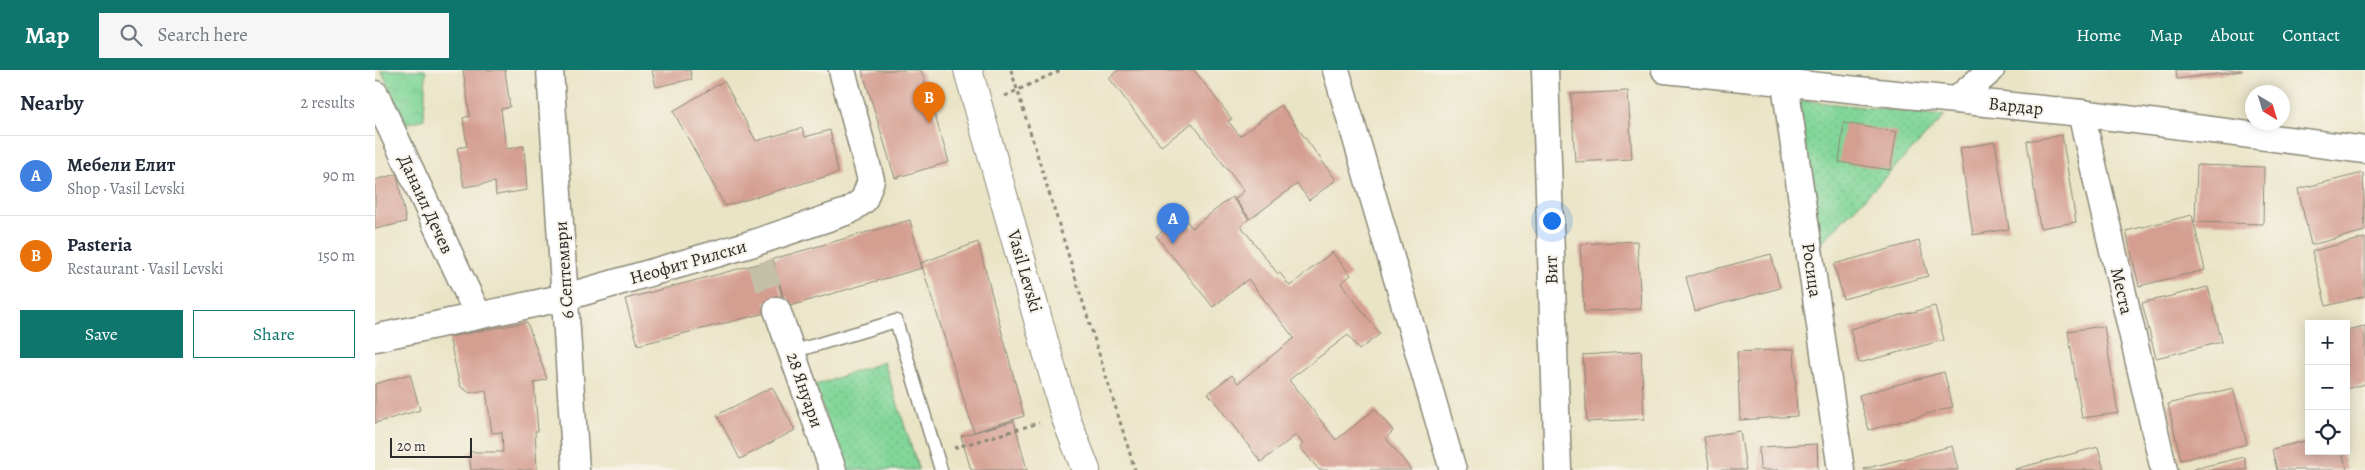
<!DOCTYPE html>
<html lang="en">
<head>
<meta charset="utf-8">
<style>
	:root { --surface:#fff; --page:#f6f6f7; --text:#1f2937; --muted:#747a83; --line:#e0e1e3; --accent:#0f766e }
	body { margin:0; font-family:Alegreya,serif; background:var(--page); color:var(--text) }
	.controls { position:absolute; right:15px; bottom:15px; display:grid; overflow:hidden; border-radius:0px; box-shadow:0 2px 12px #0003 }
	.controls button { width:45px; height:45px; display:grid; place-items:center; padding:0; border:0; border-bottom:1px solid var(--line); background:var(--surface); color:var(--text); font:25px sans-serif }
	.compass { position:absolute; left:1870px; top:15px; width:45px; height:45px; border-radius:50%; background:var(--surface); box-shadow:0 2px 12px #0003; rotate:142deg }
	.scale { position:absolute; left:15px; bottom:12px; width:82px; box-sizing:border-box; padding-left:5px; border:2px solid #2b2b2b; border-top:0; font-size:14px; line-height:18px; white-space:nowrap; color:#2b2b2b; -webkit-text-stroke:4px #f7f3e8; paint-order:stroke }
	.you { position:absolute; left:1176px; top:150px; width:18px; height:18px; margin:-12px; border:4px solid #fff; border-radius:50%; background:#1a73e8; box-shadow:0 0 0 8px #1a73e833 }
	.badge { display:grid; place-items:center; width:32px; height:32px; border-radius:50%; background:var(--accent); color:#fff; font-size:16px; font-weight:700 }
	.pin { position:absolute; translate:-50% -41px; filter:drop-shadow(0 1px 2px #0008) }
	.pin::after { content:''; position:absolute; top:26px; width:18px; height:15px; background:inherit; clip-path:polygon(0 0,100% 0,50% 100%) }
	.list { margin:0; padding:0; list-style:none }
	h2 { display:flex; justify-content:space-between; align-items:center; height:65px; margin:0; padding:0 20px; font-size:21px }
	h2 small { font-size:16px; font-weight:400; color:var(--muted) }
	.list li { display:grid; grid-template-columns:32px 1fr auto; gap:15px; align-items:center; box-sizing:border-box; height:80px; padding:0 20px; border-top:1px solid var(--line) }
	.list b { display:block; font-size:19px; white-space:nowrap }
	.list p { margin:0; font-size:16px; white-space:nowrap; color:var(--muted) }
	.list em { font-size:16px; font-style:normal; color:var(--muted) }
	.actions { display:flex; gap:10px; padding:15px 20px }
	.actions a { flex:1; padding:11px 0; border:1px solid var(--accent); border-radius:0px; text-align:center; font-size:18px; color:var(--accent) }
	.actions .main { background:var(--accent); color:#fff }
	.icon { flex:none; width:28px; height:28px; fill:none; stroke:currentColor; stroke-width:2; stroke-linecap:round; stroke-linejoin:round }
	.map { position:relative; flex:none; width:1990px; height:400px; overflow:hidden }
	header { display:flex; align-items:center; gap:30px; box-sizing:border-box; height:70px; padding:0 25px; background:var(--accent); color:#fff }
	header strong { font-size:24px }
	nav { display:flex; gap:28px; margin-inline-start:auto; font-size:18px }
	.search { width:350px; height:45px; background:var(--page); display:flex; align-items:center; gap:12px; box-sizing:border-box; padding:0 18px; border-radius:0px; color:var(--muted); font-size:19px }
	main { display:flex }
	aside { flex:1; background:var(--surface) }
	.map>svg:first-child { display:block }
	.grass { fill:url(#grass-dots); stroke:#568062 }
	.park { fill:url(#park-crowns); stroke:#568062 }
	.building { fill:#d49e91 }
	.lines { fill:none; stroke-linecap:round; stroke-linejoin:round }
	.street-tunnel { stroke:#c4bfa7; stroke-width:26; stroke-dasharray:26 13; stroke-linecap:butt }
	.lane-casing { stroke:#8a8878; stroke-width:15 }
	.street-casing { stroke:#8a8878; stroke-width:29 }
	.secondary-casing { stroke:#8a8878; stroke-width:30 }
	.path { stroke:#8a8878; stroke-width:3; stroke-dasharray:4 4; stroke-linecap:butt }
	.lane { stroke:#fff; stroke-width:12 }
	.street { stroke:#fff; stroke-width:26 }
	.secondary { stroke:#fff; stroke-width:28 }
	.labels { text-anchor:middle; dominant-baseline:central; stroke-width:4; stroke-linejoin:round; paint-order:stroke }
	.street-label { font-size:18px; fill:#2b2b2b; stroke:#f7f3e8 }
</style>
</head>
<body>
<header>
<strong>Map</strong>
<div class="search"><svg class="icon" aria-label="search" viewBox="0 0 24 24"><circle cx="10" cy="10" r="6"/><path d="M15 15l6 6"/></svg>Search here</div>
<nav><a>Home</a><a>Map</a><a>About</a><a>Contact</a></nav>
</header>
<main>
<aside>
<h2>Nearby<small>2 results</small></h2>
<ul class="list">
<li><span class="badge" style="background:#3f7fe0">A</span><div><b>Мебели Елит</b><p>Shop · Vasil Levski</p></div><em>90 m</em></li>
<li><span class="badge" style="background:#e8710a">B</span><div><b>Pasteria</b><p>Restaurant · Vasil Levski</p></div><em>150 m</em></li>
</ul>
<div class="actions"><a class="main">Save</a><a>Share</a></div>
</aside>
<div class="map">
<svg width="1990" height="400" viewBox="0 0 1990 400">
	<defs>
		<pattern id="grass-dots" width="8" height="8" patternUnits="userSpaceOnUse" patternTransform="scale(1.25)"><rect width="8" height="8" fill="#82d699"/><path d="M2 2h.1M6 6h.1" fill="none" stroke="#70b884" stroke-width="1.8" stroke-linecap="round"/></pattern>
		<pattern id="park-crowns" width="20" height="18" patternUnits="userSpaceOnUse" patternTransform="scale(1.25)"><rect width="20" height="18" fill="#82d699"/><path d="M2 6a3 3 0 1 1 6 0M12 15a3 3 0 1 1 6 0" fill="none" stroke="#70b884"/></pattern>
	</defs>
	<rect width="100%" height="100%" fill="#f7f3e8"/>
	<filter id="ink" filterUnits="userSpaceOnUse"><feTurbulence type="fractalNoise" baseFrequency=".02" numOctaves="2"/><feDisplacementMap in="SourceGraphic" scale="10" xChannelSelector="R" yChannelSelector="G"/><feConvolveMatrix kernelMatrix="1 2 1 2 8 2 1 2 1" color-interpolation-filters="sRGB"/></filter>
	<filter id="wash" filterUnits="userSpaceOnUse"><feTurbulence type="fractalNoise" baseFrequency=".0096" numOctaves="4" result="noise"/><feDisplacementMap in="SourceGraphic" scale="20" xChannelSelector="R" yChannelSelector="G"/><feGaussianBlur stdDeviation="1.12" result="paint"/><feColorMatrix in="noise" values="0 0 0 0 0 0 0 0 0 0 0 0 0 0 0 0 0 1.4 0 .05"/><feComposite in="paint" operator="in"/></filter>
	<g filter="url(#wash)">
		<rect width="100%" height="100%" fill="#eae4c6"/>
		<g class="grass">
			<path d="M 1424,30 L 1570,46 L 1445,174 Z"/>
			<path d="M 509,292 L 544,400 L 469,400 L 440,315 Z"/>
		</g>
		<path class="park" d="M 6,0 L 51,0 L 49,49 L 31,54 Z"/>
		<g id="blocks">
			<g class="building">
				<path d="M 88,0 L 130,0 L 135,37 L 126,39 L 131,79 L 149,76 L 152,120 L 121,125 L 120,112 L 89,117 L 82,78 L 92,76 L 88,48 L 95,46 Z"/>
				<path d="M 277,0 L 315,0 L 317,9 L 281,17 Z"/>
				<path d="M 487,0 L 546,0 L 574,92 L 520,108 Z"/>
				<path d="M 743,0 L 819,0 L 857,49 L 853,51 L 865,66 L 906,35 L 961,110 L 934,130 L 922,114 L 875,149 L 860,129 L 869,121 L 817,53 L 786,76 L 734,8 Z"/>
				<path d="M 1801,0 L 1867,0 L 1867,1 L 1802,9 Z"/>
				<path d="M 349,11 L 381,71 L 427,58 L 430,67 L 455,60 L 463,103 L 350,136 L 298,41 Z"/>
				<path d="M 1253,21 L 1257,89 L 1200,92 L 1196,24 Z"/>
				<path d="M 1469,53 L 1522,62 L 1515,100 L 1464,92 Z"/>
				<path d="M 1687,65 L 1701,152 L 1665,158 L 1652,71 Z"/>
				<path d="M 1620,72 L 1634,159 L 1598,165 L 1585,78 Z"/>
				<path d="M 1822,95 L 1889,97 L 1888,154 L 1820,152 Z"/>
				<path d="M 1988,103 L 1990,161 L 1936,175 L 1923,119 Z"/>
				<path d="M 22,104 L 31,152 L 0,159 L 0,110 Z"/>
				<path d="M 857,127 L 874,149 L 866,156 L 903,204 L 905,203 L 915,216 L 957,182 L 976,205 L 966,213 L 1005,264 L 984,280 L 973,265 L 914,310 L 961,370 L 1000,339 L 1018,361 L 1011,368 L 1036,400 L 944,400 L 925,377 L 928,374 L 921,365 L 886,392 L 833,323 L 857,305 L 863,313 L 919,268 L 873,209 L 838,237 L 781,166 L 808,146 L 817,158 Z"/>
				<path d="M 1817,145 L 1830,200 L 1764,216 L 1751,161 Z"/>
				<path d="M 535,150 L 547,198 L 411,237 L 398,189 Z"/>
				<path d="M 1990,168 L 1990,226 L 1951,236 L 1937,181 Z"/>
				<path d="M 1262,171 L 1266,239 L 1209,242 L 1205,174 Z"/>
				<path d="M 1544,171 L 1553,206 L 1468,229 L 1459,194 Z"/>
				<path d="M 603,172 L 649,346 L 599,362 L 546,193 Z"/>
				<path d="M 1396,184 L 1405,218 L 1320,241 L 1311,207 Z"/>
				<path d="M 397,190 L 410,238 L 263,275 L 250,229 Z"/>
				<path d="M 1833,217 L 1847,272 L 1781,288 L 1767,233 Z"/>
				<path d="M 1560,236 L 1569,270 L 1484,293 L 1475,259 Z"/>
				<path d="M 152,252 L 172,309 L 159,313 L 163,361 L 160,361 L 162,400 L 96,400 L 94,382 L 128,382 L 127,362 L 117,363 L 111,320 L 95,323 L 85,316 L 74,267 Z"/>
				<path d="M 1729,256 L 1743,343 L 1707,348 L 1693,261 Z"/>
				<path d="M 1990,256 L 1990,314 L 1971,319 L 1971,260 Z"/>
				<path d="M 1419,279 L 1422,346 L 1365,350 L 1362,282 Z"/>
				<path d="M 1266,281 L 1269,349 L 1212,352 L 1208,285 Z"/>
				<path d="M 1569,302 L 1578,337 L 1494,360 L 1484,325 Z"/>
				<path d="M 35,304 L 45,340 L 0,353 L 0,314 Z"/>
				<path d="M 397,317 L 420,360 L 365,389 L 342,345 Z"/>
				<path d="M 1858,318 L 1872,374 L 1806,390 L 1793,334 Z"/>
				<path d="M 639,351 L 652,400 L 596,400 L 586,366 Z"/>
				<path d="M 1365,361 L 1371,400 L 1335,400 L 1329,367 Z"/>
				<path d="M 1934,370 L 1934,381 L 1967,381 L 1972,400 L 1902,400 L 1897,379 Z"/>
				<path d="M 1442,374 L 1443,400 L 1385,400 L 1384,377 Z"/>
				<path d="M 1577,376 L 1583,400 L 1489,400 L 1489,399 Z"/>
				<path d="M 1723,377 L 1729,400 L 1640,400 L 1640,399 Z"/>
				<path d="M 1869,387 L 1872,400 L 1818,400 L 1818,399 Z"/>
			</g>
		</g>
	</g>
	<g filter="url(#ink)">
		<use href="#blocks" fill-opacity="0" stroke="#8a8878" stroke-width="1"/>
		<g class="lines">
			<path class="street-tunnel" d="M 385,193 L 402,240"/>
			<defs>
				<path id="lane" d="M 417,282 L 521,251 L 566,400"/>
				<g id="street">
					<path d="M 175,0 L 201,400"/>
					<path d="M 961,0 L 1078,400"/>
					<path d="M 1170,0 L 1183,400"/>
					<path d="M 1290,0 L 1706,43 L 1990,80"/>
					<path d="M 1408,0 L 1466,400"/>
					<path d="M 0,24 L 103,245"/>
					<path d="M 1581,30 L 1616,0"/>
					<path d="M 1706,43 L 1789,400"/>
					<path d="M 402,240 L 458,400"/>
					<path d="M 0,268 L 191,227 L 379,173 L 474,141 L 489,130 L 496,110 L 467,0"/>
				</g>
				<path id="secondary" d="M 593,0 L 690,346 L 711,400"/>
			</defs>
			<use href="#lane" class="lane-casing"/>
			<use href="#street" class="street-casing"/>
			<use href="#secondary" class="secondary-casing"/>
			<g class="path">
				<path d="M 636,0 L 760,400"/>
				<path d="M 630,26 L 686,0"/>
				<path d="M 579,378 L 664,353"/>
			</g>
			<use href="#lane" class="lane"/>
			<use href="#street" class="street"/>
			<use href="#secondary" class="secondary"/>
		</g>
	</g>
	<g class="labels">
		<g class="street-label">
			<text transform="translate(1641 36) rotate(6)">Вардар</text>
			<text transform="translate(51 134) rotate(65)">Данаил Дечев</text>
			<text transform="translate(313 192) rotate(-16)">Неофит Рилски</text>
			<text transform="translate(189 200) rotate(-94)">6 Септември</text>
			<text transform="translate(1176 200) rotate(-92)">Вит</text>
			<text transform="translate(1437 200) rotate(82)">Росица</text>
			<text transform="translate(650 201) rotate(74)">Vasil Levski</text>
			<text transform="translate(1747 221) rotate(77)">Места</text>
			<text transform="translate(430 320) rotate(71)">28 Януари</text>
		</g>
	</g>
</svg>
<div class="controls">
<button>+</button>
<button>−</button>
<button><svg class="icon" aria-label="locate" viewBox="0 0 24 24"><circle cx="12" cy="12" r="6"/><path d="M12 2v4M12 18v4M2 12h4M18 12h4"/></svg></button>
</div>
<svg class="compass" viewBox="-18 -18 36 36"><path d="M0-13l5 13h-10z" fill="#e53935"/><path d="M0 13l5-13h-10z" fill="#747a83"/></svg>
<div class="scale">20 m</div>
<div class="you"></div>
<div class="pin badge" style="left:798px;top:174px;background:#3f7fe0">A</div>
<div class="pin badge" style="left:554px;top:53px;background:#e8710a">B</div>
</div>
</main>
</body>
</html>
